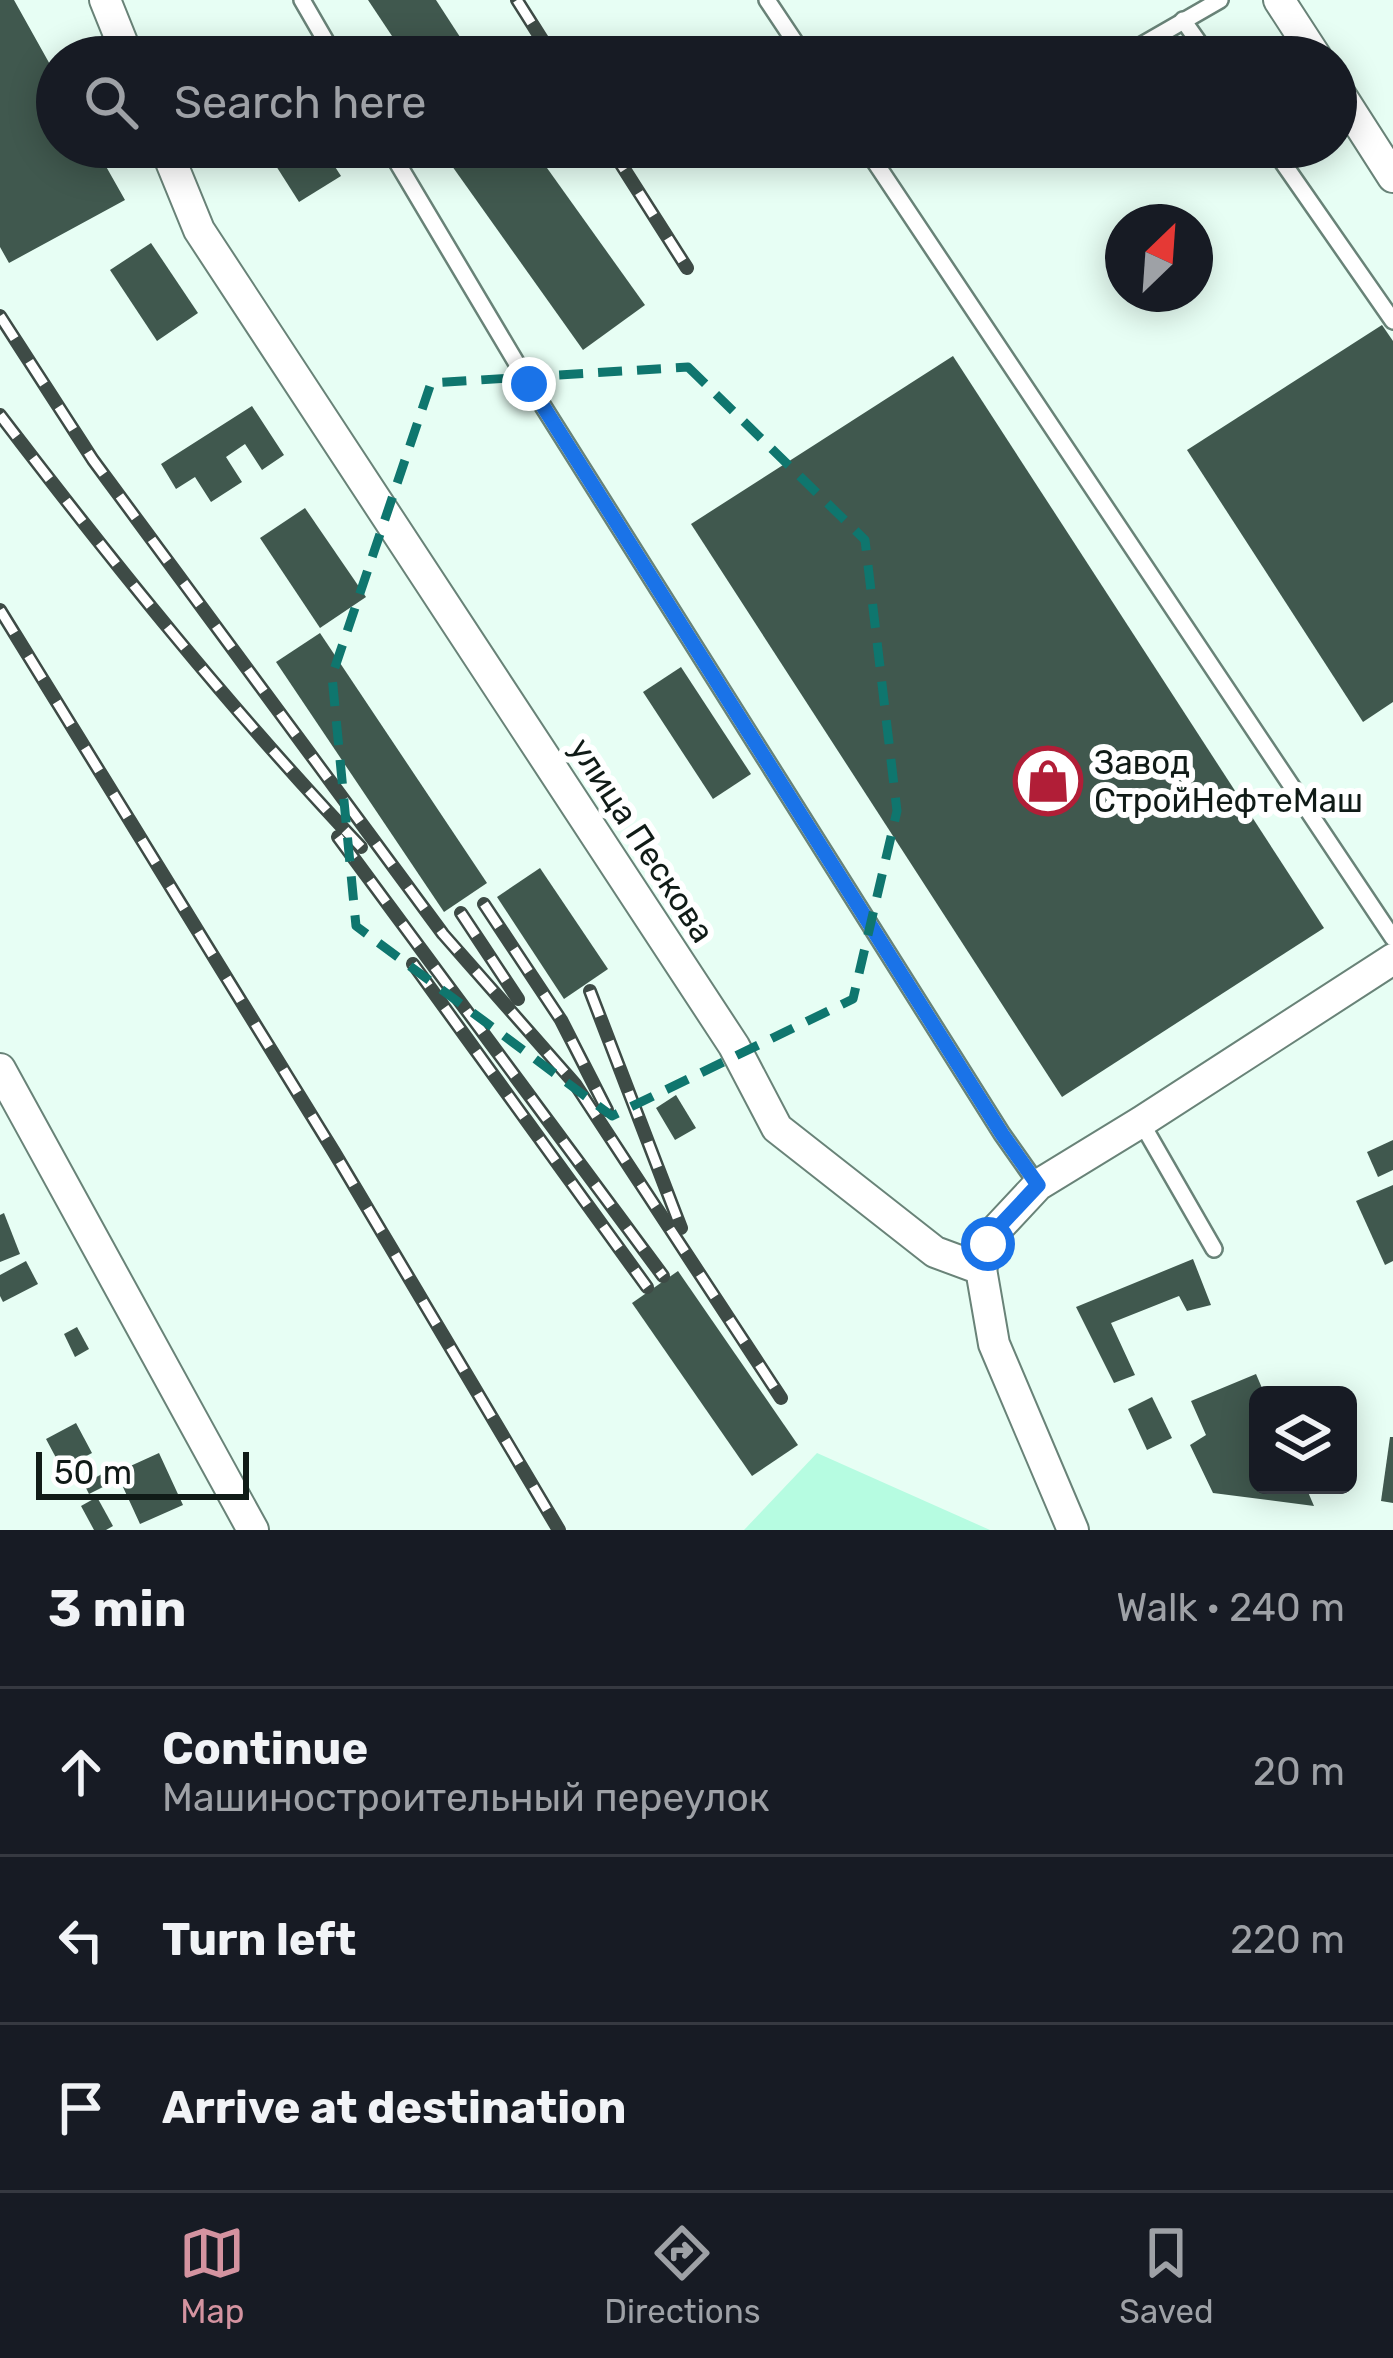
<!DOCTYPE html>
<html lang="en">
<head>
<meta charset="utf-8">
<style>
	:root { --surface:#171b24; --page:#20242c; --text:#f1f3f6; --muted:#9ea1a6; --line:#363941; --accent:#d493a0 }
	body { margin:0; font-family:Rubik,sans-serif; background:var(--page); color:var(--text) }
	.controls { position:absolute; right:36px; bottom:36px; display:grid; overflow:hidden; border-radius:18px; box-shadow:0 6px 30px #0003 }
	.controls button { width:108px; height:108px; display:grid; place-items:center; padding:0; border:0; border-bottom:3px solid var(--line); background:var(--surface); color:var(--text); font:60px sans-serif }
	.compass { position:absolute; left:1105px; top:204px; width:108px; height:108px; border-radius:50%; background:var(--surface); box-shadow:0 6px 30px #0003; rotate:25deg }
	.scale { position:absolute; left:36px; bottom:30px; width:213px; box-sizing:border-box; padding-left:12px; border:6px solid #101b17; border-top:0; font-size:33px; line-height:42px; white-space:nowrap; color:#101b17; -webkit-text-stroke:9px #fff; paint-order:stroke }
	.stop { position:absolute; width:36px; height:36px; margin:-27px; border:9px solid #1a73e8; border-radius:50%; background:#fff }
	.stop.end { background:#1a73e8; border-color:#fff; box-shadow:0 3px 12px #0008 }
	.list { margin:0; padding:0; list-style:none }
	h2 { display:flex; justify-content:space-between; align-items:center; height:156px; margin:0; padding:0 48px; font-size:51px }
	h2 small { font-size:39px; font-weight:400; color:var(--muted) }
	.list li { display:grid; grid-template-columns:78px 1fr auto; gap:36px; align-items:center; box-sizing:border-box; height:168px; padding:0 48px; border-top:3px solid var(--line) }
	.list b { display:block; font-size:45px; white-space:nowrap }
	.list p { margin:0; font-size:39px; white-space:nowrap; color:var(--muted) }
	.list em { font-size:39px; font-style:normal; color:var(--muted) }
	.icon { flex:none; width:66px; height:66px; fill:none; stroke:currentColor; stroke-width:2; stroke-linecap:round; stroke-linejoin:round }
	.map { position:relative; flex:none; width:1393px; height:1530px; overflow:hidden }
	.search { position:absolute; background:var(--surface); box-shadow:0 6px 30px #0003; left:36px; right:36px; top:36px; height:132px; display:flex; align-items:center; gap:30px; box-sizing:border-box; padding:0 42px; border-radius:66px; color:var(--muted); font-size:45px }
	.sheet { height:660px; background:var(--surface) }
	nav { display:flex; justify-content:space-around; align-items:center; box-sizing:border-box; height:168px; border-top:3px solid var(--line); background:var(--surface); font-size:33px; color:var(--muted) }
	nav a { display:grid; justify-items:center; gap:6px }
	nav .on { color:var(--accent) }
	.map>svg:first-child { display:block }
	.green { fill:#b6fce1 }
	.building { fill:#40584e }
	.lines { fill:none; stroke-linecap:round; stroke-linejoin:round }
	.service-casing { stroke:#698378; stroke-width:20 }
	.minor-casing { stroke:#698378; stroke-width:34 }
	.service { stroke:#fff; stroke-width:15 }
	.minor { stroke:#fff; stroke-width:30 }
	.rail-casing { stroke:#3e4b46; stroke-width:14 }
	.rail { stroke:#fff; stroke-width:9; stroke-dasharray:27; stroke-linecap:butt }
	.route { stroke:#1a73e8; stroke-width:15 }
	.marked { fill:none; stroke:#0f766e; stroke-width:9; stroke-dasharray:24 15; stroke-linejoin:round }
	.labels { text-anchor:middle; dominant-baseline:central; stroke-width:12; stroke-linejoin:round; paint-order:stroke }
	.poi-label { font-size:33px; fill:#101b17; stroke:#fff; text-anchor:start }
	.street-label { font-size:33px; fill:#101b17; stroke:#fff }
</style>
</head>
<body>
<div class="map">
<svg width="1393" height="1530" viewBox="0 0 1393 1530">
	<rect width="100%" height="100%" fill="#e7fef4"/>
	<path class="green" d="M 817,1453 L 990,1530 L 744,1530 Z"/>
	<g class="building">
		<path d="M 0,0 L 14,0 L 57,77 L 57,147 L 95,147 L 125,200 L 9,263 L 0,247 Z"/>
		<path d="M 368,0 L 436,0 L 473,57 L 406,57 Z"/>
		<path d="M 264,147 L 322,147 L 341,176 L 299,202 Z"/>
		<path d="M 479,147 L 532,147 L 645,305 L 583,350 L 452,166 Z"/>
		<path d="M 151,243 L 198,313 L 157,341 L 110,270 Z"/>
		<path d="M 1382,325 L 1393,341 L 1393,702 L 1363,722 L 1187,450 Z"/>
		<path d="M 953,356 L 1324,928 L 1062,1097 L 691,524 Z"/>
		<path d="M 252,406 L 284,455 L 262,470 L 245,444 L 226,457 L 242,482 L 211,502 L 195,477 L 176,489 L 161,464 Z"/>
		<path d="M 305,508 L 366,597 L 320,628 L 260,538 Z"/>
		<path d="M 320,633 L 487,883 L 444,912 L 276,662 Z"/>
		<path d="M 681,667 L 751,774 L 713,799 L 643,692 Z"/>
		<path d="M 540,868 L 608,969 L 564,999 L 497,897 Z"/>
		<path d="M 676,1095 L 696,1128 L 675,1140 L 656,1108 Z"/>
		<path d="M 1393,1140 L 1393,1170 L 1378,1177 L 1367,1152 Z"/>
		<path d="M 1393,1185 L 1393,1261 L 1385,1265 L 1356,1201 Z"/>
		<path d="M 4,1213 L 20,1254 L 0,1262 L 0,1215 Z"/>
		<path d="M 1193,1259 L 1211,1305 L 1187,1311 L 1179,1296 L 1111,1323 L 1135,1375 L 1114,1383 L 1076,1307 Z"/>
		<path d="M 26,1261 L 38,1284 L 3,1302 L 0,1296 L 0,1275 Z"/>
		<path d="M 678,1271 L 798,1445 L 752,1476 L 632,1303 Z"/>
		<path d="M 77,1327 L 89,1349 L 75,1357 L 64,1334 Z"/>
		<path d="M 1256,1374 L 1265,1395 L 1258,1395 L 1258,1485 L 1305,1485 L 1314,1506 L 1213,1493 L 1190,1445 L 1206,1435 L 1191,1401 Z"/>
		<path d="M 1152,1397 L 1172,1438 L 1147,1450 L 1128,1409 Z"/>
		<path d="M 76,1423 L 92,1453 L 62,1469 L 46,1439 Z"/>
		<path d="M 1390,1437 L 1393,1437 L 1393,1503 L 1381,1501 Z"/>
		<path d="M 159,1453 L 183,1505 L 140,1524 L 123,1487 L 133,1483 L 126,1468 Z"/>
		<path d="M 109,1470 L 115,1481 L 89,1494 L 84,1484 Z"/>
		<path d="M 97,1497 L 113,1526 L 106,1530 L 94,1530 L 81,1506 Z"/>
	</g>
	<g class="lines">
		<defs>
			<g id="service">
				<path d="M 302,0 L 335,57"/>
				<path d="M 767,0 L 805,57"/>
				<path d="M 1183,20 L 1209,57"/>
				<path d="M 1121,57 L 1220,0"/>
				<path d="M 388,147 L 529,384 L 1002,1134 L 1038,1185"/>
				<path d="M 865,147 L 1393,938"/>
				<path d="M 1272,147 L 1393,321"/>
				<path d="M 1141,1122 L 1214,1249"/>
			</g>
			<g id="minor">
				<path d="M 105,0 L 128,57"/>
				<path d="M 1279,0 L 1316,57"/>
				<path d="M 1336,88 L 1393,177"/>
				<path d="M 165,147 L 199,230 L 734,1046 L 777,1128 L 935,1252 L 981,1269 L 994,1344 L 1073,1530"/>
				<path d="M 0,1069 L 253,1530"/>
				<path d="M 981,1269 L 988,1243 L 995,1231 L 1038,1185 L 1141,1122 L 1393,959"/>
			</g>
		</defs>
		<use href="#service" class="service-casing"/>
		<use href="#minor" class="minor-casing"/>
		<use href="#service" class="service"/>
		<use href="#minor" class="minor"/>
		<defs>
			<g id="rail">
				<path d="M 517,0 L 553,57"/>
				<path d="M 610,147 L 687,268"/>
				<path d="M 0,316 L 93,460 L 443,934 L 575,1084 L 781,1398"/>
				<path d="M 0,415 C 114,564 232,711 361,847"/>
				<path d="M 0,610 L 334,1152 L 559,1530"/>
				<path d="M 338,837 L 663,1276"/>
				<path d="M 484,904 L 561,1020 L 607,1110"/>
				<path d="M 461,913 L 518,999"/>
				<path d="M 413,964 L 647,1287"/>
				<path d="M 590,991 L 681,1228"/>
			</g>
		</defs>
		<use href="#rail" class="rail-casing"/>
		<use href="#rail" class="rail"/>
	</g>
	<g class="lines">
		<path class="route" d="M 529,384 L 1002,1134 L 1038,1185 L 994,1232 L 988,1244"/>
	</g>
	<path class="marked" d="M 688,367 L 865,540 L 897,811 L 853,999 L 612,1116 L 356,926 L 332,676 L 431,383 Z"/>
	<defs>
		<symbol id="shop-ring" viewBox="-11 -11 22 22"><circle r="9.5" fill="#fff" stroke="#b11e37" stroke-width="1.5"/><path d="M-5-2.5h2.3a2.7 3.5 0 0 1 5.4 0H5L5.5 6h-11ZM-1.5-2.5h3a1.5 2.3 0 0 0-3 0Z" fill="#b11e37"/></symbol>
	</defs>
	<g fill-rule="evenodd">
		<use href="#shop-ring" x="1010" y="743" width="76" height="76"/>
	</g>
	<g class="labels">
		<g class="poi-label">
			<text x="1094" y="762">Завод<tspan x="1094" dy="38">СтройНефтеМаш</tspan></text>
		</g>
		<g class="street-label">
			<text transform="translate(642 840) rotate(57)">улица Пескова</text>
		</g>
	</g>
</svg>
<div class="controls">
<button><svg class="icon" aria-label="layers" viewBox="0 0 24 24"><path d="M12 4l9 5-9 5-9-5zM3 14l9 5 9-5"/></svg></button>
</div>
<svg class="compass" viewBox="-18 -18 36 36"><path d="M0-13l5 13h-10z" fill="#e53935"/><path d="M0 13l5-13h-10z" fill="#9ea1a6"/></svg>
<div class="scale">50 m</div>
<div class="stop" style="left:988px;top:1244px"></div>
<div class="stop end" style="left:529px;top:384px"></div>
<div class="search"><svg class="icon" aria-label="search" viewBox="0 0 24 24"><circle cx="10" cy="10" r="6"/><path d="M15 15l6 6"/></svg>Search here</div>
</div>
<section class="sheet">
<h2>3 min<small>Walk · 240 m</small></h2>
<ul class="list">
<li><svg class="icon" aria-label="ahead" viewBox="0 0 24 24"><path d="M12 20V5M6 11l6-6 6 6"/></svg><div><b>Continue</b><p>Машиностроительный переулок</p></div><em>20 m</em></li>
<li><svg class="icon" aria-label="left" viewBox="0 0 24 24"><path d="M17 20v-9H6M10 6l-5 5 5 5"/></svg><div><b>Turn left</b></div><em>220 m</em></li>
<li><svg class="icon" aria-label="arrive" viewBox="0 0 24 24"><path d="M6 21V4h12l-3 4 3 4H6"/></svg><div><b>Arrive at destination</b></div></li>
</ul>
</section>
<nav>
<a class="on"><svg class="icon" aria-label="map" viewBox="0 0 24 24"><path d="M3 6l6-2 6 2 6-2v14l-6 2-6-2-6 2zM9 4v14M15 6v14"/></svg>Map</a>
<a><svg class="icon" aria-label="directions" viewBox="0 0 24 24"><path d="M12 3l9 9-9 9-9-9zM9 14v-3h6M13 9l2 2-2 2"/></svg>Directions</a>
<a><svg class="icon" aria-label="saved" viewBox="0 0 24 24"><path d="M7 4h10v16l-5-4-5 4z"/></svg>Saved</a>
</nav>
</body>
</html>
